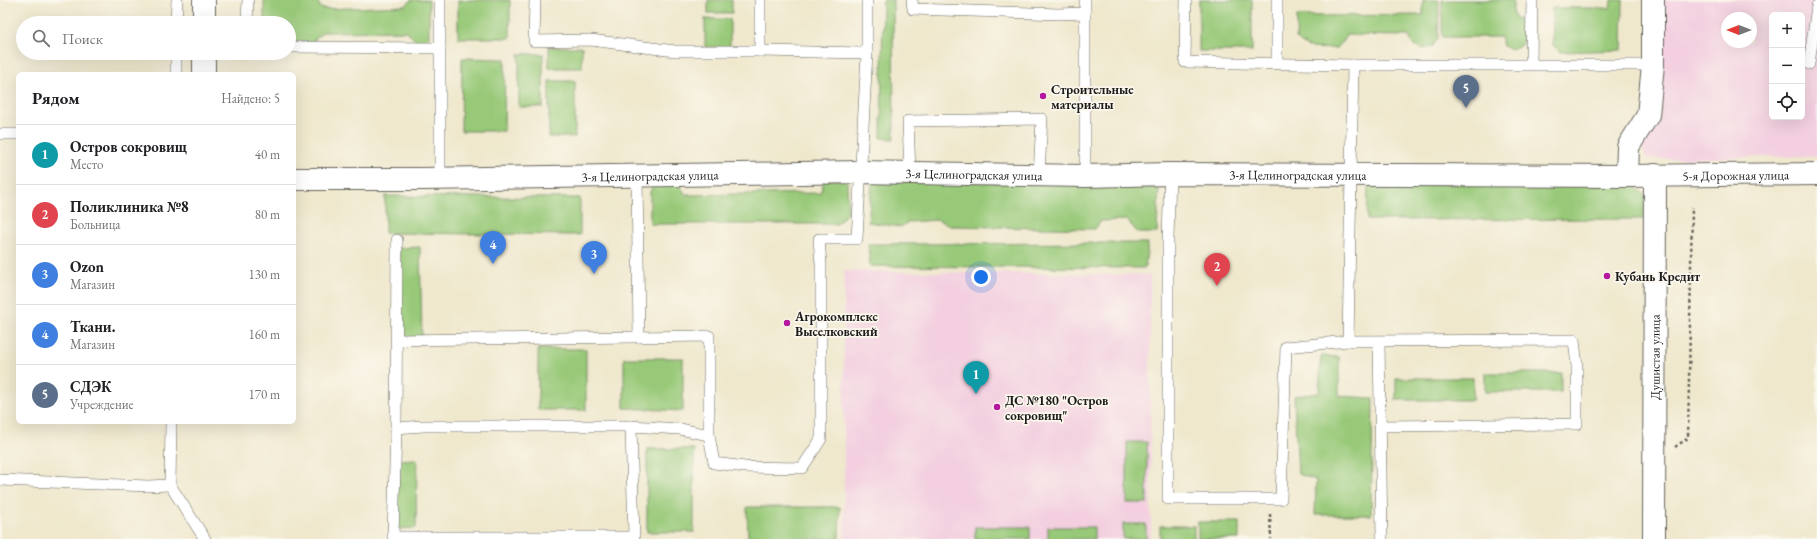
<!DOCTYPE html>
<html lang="ru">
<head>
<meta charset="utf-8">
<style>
	:root { --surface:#fff; --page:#f2f2f2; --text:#202124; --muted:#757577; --line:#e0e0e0; --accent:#b5179e }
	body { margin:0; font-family:"EB Garamond",serif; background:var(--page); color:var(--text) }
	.controls { position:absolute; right:12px; top:12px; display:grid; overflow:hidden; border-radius:6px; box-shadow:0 4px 16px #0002 }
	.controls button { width:36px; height:36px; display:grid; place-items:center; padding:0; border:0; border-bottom:1px solid var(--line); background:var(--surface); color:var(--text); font:20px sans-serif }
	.compass { position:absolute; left:1721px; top:12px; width:36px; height:36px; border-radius:50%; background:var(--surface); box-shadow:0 4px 16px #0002; rotate:270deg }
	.you { position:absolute; left:981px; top:277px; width:14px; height:14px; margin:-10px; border:3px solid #fff; border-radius:50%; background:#1a73e8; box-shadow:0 0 0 6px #1a73e833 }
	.badge { display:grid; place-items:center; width:26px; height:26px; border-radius:50%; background:var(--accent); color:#fff; font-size:13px; font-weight:700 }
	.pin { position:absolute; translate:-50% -33px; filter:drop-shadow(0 1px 2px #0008) }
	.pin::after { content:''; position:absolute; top:21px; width:14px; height:12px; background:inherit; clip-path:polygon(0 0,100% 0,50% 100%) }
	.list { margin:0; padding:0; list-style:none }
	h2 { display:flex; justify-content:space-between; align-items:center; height:52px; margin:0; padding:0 16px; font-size:17px }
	h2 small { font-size:13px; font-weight:400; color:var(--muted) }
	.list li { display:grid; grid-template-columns:26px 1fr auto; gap:12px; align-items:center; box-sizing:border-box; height:60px; padding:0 16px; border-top:1px solid var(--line) }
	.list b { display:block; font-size:15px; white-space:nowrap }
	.list p { margin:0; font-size:13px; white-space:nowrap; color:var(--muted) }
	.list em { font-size:13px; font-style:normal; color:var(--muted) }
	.icon { flex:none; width:22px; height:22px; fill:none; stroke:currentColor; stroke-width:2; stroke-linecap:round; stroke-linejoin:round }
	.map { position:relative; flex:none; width:1817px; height:539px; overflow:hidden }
	.search { position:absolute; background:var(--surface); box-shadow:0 4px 16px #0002; left:16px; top:16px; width:280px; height:44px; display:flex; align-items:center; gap:10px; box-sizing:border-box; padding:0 14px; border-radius:22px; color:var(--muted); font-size:15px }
	.panel { position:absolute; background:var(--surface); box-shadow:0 4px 16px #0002; left:16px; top:72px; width:280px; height:352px; border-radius:6px }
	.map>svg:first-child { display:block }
	.built { fill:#f3cfe0; fill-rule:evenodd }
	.green { fill:#98c978; stroke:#5a724a }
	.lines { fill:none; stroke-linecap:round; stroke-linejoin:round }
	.service-casing { stroke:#66635a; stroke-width:12 }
	.minor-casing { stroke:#66635a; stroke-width:24 }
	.path { stroke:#66635a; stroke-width:2.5; stroke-dasharray:3 3; stroke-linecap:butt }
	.service { stroke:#fff; stroke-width:11 }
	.minor { stroke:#fff; stroke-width:22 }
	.poi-dot { fill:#b5179e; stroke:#fbf7ec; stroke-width:1.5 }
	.labels { text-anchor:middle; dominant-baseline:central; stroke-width:3.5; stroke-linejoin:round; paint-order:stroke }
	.poi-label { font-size:13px; font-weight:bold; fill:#1c1c1c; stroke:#fbf7ec; text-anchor:start }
	.street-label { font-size:13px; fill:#1c1c1c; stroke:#fbf7ec }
</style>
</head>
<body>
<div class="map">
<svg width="1817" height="539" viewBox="0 0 1817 539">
	<rect width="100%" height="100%" fill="#fbf7ec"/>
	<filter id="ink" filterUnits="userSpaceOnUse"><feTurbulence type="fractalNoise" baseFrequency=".025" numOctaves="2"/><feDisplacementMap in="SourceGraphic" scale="8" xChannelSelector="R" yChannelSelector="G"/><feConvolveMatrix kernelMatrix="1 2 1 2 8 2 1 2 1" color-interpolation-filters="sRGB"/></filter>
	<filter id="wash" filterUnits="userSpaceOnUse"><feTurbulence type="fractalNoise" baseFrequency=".012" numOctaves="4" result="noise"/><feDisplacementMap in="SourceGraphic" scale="16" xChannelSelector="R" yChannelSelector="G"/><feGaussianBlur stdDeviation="0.9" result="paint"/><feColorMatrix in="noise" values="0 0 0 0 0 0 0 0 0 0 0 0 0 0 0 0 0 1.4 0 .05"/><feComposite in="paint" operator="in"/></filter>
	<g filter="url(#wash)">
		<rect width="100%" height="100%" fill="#efe8cd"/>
		<g class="built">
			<path d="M 1660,0 L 1817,0 L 1817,156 L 1647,159 L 1641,148 L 1659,125 ZM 1772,15 L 1802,15 L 1802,117 L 1772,117 ZM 1727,18 L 1751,18 L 1751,42 L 1727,42 Z"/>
			<path d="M 844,271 L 1150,275 L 1151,539 L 844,539 Z"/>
		</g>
		<g class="green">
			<path d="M 264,0 L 316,0 L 322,9 L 405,6 L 411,0 L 429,0 L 429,37 L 424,42 L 417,42 L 406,31 L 323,32 L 311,43 L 289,42 L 289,23 L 264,23 Z"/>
			<rect x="458" y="0" width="52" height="38"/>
			<rect x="708" y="0" width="24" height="13"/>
			<path d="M 883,0 L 893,0 L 894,139 L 881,138 Z"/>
			<rect x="1199" y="0" width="53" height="51"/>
			<path d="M 1423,0 L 1439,0 L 1438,38 L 1433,46 L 1424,49 L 1413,45 L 1409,36 L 1346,35 L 1344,41 L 1336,48 C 1318,48 1309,52 1296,38 L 1297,16 L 1423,15 Z"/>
			<path d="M 1442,0 L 1513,0 L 1513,13 L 1516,18 L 1521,20 L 1525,25 L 1525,36 L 1521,45 L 1511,49 L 1503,46 L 1500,37 L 1442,37 Z"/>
			<path d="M 1611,0 L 1623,0 L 1622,50 L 1561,52 L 1553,45 L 1552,8 L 1610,8 Z"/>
			<rect x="705" y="19" width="25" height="28"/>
			<rect x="549" y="47" width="33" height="21"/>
			<rect x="519" y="54" width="24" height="53"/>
			<path d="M 462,58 L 505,59 L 504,131 L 461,131 Z"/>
			<rect x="549" y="81" width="26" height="56"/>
			<path d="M 825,179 L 847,181 L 848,212 L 837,224 L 650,224 L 650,192 L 655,181 L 677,181 L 686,195 L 820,193 Z"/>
			<path d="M 872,182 L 1069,183 L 1159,186 L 1157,233 L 1138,233 L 1127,220 L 1101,221 L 1095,229 L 951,226 L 938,220 L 908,222 L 901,227 L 868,222 Z"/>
			<path d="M 1377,183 L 1634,185 L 1645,195 L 1644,219 L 1367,220 L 1368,187 Z"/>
			<path d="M 385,196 L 580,198 L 580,235 L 385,233 Z"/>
			<path d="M 1148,243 L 1145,268 L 870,266 L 868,244 Z"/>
			<path d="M 420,247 L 422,337 L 401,338 L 399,248 Z"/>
			<rect x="538" y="349" width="48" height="61"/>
			<path d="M 1321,356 L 1339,357 L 1339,396 L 1373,398 L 1371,515 L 1315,515 L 1316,480 L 1298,474 L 1294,396 L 1319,393 Z"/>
			<path d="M 624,358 L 683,358 L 683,411 L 624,408 Z"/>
			<rect x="1485" y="373" width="76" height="19"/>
			<rect x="1396" y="378" width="77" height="22"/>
			<rect x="1127" y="442" width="20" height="61"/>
			<rect x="647" y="449" width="47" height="83"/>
			<path d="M 417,459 L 416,528 L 397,529 L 398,460 Z"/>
			<path d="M 747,507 L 840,507 L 839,539 L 748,539 Z"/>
			<rect x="1198" y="522" width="41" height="17"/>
			<rect x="1123" y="524" width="23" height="15"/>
			<rect x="1160" y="526" width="34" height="13"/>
			<rect x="975" y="527" width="55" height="12"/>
			<rect x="1048" y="527" width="46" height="12"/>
		</g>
	</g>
	<g filter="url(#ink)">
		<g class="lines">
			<defs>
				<g id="service">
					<path d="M 440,0 L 440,179"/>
					<path d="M 535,0 L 534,41 L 591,40 L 675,51 L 760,51 L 867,53"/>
					<path d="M 760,0 L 760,51"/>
					<path d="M 912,0 L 913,9 L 1059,14 L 1085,13"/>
					<path d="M 1085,0 L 1085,176"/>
					<path d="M 1186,0 L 1185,62 L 1353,65 L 1653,65"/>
					<path d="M 1277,0 L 1277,63"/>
					<path d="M 176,23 L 177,0"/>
					<path d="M 247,23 L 248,0"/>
					<path d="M 289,47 L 440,48"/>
					<path d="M 1531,64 L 1532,0"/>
					<path d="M 1809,64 L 1817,6"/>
					<path d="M 176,74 L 176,53"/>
					<path d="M 0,134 L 18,134"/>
					<path d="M 910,172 L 908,121 L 1042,119 L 1039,175"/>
					<path d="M 1170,174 L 1168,238 L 1168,499 L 1281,499 L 1286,347 L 1348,341 L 1574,340 L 1577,366 L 1577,424 L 1381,426"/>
					<path d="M 637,175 L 639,337"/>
					<path d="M 397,240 L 396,428 L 393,537 L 634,537 L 631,426"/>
					<path d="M 397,340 L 709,336 L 709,435 L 714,463 L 745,467 L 802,468 L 821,439 L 821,264 L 819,239 L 857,239 L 867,53 L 867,0"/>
					<path d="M 1348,341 L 1353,65"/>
					<path d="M 1379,342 L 1382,539"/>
					<path d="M 171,422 L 170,485 L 205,539"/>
					<path d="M 396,428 L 423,426 L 631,426 L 680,429 L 709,435"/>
					<path d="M 0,480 L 148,486 L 170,485"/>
				</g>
				<g id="minor">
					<path d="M 204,0 L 204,23"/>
					<path d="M 204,53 L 204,74"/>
					<path d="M 1627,176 L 1628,147 L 1648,115 L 1653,65 L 1653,0"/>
					<path id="s1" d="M 294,179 L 423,179 L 860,172 L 1085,176 L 1170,174 L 1627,176 L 1817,174"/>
					<path id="s2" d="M 1654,539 L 1655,175"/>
				</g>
			</defs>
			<use href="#service" class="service-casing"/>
			<use href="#minor" class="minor-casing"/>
			<g class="path">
				<path d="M 1675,447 L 1688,438 L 1692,207"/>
				<path d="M 1270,514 L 1271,539"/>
			</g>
			<use href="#service" class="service"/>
			<use href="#minor" class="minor"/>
		</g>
	</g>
	<g class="poi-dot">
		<circle cx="1043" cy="96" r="4"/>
		<circle cx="1607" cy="276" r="4"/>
		<circle cx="787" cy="323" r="4"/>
		<circle cx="997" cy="407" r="4"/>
	</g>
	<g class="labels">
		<g class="poi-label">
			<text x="1051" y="89">Строительные<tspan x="1051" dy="15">материалы</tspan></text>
			<text x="1615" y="276">Кубань Кредит</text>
			<text x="795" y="316">Агрокомплекс<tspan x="795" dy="15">Выселковский</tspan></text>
			<text x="1005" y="400">ДС №180 "Остров<tspan x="1005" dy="15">сокровищ"</tspan></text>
		</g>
		<g class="street-label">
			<text stroke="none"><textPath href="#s1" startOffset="680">3-я Целиноградская улица</textPath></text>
			<text stroke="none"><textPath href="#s1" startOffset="356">3-я Целиноградская улица</textPath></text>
			<text stroke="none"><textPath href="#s1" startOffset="1004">3-я Целиноградская улица</textPath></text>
			<text stroke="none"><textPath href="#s1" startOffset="1442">5-я Дорожная улица</textPath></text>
			<text stroke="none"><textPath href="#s2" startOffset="182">Душистая улица</textPath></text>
		</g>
	</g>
</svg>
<div class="controls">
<button>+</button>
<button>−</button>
<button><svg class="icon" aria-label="locate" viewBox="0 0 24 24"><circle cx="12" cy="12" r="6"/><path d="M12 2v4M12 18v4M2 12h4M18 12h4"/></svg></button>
</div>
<svg class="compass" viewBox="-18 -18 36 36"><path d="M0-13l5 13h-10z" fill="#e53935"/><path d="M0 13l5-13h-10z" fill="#757577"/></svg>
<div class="you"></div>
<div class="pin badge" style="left:976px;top:394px;background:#0f9aa8">1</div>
<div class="pin badge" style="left:1217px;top:286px;background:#e0444e">2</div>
<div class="pin badge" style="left:594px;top:274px;background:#3f7fe0">3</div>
<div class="pin badge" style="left:493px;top:264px;background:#3f7fe0">4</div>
<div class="pin badge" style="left:1466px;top:108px;background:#5c6f8a">5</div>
<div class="search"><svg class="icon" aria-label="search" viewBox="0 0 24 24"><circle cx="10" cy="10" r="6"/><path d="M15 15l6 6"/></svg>Поиск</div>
<section class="panel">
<h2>Рядом<small>Найдено: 5</small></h2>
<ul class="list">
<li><span class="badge" style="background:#0f9aa8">1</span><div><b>Остров сокровищ</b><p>Место</p></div><em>40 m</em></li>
<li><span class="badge" style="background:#e0444e">2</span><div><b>Поликлиника №8</b><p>Больница</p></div><em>80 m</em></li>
<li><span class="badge" style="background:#3f7fe0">3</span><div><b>Ozon</b><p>Магазин</p></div><em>130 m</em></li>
<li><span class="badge" style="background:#3f7fe0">4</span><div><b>Ткани.</b><p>Магазин</p></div><em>160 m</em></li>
<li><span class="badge" style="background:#5c6f8a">5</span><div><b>СДЭК</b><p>Учреждение</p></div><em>170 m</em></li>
</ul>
</section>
</div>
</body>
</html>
